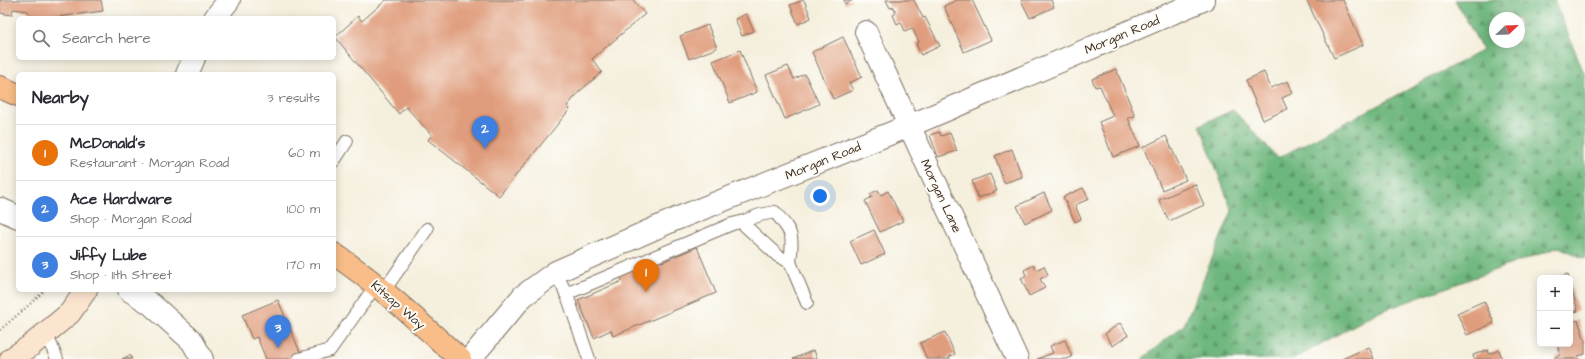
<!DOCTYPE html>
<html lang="en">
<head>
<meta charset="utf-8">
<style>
	:root { --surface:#fff; --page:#f2f2f3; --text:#2b2b33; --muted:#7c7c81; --line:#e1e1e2; --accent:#b5179e }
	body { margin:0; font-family:"Architects Daughter",sans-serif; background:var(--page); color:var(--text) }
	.controls { position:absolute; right:12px; bottom:12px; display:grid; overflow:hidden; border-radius:6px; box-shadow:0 2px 10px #0003 }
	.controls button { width:36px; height:36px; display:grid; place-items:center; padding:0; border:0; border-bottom:1px solid var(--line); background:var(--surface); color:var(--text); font:20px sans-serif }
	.compass { position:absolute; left:1489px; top:12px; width:36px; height:36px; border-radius:50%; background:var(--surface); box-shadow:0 2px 10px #0003; rotate:67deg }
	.you { position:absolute; left:820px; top:196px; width:14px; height:14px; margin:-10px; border:3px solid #fff; border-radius:50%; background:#1a73e8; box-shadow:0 0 0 6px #1a73e833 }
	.badge { display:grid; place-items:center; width:26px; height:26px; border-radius:50%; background:var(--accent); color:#fff; font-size:13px; font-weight:700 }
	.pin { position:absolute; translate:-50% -33px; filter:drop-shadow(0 1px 2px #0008) }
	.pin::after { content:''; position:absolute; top:21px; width:14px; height:12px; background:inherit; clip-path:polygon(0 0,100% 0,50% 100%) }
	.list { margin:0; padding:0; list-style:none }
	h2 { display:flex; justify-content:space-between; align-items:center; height:52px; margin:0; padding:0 16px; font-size:17px }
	h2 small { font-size:13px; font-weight:400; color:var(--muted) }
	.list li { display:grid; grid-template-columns:26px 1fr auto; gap:12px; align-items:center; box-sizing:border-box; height:56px; padding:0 16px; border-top:1px solid var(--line) }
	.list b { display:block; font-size:15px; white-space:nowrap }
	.list p { margin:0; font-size:13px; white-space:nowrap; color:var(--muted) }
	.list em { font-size:13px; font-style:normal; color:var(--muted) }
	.icon { flex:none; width:22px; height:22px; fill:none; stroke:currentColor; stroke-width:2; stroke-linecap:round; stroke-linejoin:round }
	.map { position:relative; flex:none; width:1585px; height:359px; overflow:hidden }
	.search { position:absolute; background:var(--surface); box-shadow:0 2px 10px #0003; left:16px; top:16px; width:320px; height:44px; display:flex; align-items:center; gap:10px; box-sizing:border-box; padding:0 14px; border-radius:6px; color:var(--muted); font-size:15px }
	.panel { position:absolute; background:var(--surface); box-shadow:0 2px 10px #0003; left:16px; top:72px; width:320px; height:220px; border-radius:6px }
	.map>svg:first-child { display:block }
	.forest { fill:url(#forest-firs); stroke:#54704e; fill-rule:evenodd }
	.building { fill:#e09d7d }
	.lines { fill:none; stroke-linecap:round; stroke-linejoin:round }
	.service-casing { stroke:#7c6f61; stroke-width:14 }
	.minor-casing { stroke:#7c6f61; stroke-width:24 }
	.tertiary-casing { stroke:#7c6f61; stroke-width:24 }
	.secondary-casing { stroke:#7c6f61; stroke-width:24 }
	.primary-casing { stroke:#7c6f61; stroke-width:24 }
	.path { stroke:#7c6f61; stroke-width:2.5; stroke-dasharray:1 3; stroke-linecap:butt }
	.service { stroke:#fff; stroke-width:12 }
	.minor { stroke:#fff; stroke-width:22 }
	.tertiary { stroke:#fff; stroke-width:22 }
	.secondary { stroke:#fce5cf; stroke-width:22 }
	.primary { stroke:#f8bd88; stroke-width:22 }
	.labels { text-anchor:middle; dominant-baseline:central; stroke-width:4; stroke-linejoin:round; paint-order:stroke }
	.street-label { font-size:13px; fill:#3b2a1e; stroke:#fdfcf7 }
</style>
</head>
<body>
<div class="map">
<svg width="1585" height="359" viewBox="0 0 1585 359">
	<defs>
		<pattern id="forest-firs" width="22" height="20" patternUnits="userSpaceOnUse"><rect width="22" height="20" fill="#6eb77e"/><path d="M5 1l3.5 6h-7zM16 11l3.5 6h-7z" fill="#5c9567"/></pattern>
	</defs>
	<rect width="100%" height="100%" fill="#fdfcf7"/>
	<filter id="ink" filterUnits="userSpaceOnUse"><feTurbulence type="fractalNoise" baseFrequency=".025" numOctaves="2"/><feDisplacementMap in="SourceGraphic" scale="8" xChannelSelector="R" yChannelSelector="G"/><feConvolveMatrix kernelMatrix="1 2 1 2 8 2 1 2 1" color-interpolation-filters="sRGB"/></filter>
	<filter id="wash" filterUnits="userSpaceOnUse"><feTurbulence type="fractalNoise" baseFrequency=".012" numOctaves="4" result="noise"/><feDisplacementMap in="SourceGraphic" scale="16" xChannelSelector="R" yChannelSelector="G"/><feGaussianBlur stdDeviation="0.9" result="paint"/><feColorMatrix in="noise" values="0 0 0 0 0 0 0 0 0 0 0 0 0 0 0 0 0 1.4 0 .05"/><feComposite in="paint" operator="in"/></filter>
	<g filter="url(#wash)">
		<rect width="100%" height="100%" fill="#f5efdd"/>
		<path class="forest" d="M 1455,0 L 1554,0 L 1585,75 L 1585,259 L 1559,247 L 1376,313 L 1294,359 L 1142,359 L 1184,325 L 1232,211 L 1200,125 L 1233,110 L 1278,158 L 1483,50 ZM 1495,18 L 1519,18 L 1519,42 L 1495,42 Z"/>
		<g id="blocks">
			<g class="building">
				<path d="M 0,0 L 101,0 L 103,11 L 49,18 L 30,18 L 28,11 L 13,9 L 12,15 L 0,13 Z"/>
				<path d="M 386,0 L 633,0 L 645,14 L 592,59 L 602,72 L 580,91 L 567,106 L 570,109 L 499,196 L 428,140 L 432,135 L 406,107 L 399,114 L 335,37 L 358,16 L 362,21 Z"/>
				<path d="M 804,0 L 811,18 L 798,24 L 790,5 Z"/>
				<path d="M 844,0 L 853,0 L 845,4 Z"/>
				<path d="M 886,0 L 914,0 L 923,18 L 925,17 L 940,46 L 921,55 L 916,44 L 919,42 L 912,28 L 905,31 L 901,22 L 897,24 L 893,15 L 896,13 L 894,7 L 890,8 Z"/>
				<path d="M 957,0 L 972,0 L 991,40 L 964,52 L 944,6 Z"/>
				<path d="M 1021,0 L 1051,0 L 1054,7 L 1030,18 Z"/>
				<path d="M 1310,0 L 1343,0 L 1363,45 L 1334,58 L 1307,1 Z"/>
				<path d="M 746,14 L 754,31 L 742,36 L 735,19 Z"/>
				<path d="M 708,25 L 717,48 L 689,59 L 680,36 Z"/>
				<path d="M 843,37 L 862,77 L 849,83 L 853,90 L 833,99 L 812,52 Z"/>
				<path d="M 740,50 L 757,92 L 730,103 L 713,61 Z"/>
				<path d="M 788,66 L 794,79 L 805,74 L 819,104 L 785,119 L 766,75 Z"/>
				<path d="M 1116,69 L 1135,116 L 1128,118 L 1140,146 L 1113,157 L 1099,122 L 1113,116 L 1100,86 L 1095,87 L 1092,79 Z"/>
				<path d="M 1264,72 L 1271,88 L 1288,81 L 1293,93 L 1282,98 L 1287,109 L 1263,120 L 1246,80 Z"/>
				<path d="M 939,132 L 941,136 L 950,133 L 957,151 L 938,157 L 930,135 Z"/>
				<path d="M 1166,136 L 1186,180 L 1162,190 L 1143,147 Z"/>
				<path d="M 1012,149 L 1022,177 L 1004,183 L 995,156 Z"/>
				<path d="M 990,174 L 997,191 L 978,198 L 972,181 Z"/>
				<path d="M 1195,184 L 1204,205 L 1169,221 L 1159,200 Z"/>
				<path d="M 1083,188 L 1089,199 L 1075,205 L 1081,219 L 1075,222 L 1063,197 Z"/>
				<path d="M 878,190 L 881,195 L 888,191 L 903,221 L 880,232 L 865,201 L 872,197 L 870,194 Z"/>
				<path d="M 1044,193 L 1052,210 L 1025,223 L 1017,206 Z"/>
				<path d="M 874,230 L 885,254 L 861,265 L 850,241 Z"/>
				<path d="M 697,247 L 716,293 L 613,336 L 611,330 L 594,338 L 578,300 L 622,281 L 618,273 L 660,256 L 662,262 Z"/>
				<path d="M 1034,265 L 1036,270 L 1044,266 L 1048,275 L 1040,279 L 1045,288 L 1029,296 L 1021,278 L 1026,276 L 1024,270 Z"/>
				<path d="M 1568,274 L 1569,278 L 1554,278 Z"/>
				<path d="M 1570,284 L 1578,311 L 1570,313 Z"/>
				<path d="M 278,300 L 303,359 L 266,359 L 257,337 L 252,339 L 242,315 Z"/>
				<path d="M 1484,301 L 1494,323 L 1467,335 L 1457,313 Z"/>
				<path d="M 1578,320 L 1585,341 L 1585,354 L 1578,356 L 1579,359 L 1555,359 L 1555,357 L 1560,355 L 1557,344 L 1570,344 L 1570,323 Z"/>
				<path d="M 1120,323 L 1128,335 L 1113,346 L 1105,334 Z"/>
				<path d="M 945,332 L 955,354 L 949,357 L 950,359 L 927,359 L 920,343 Z"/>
				<path d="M 1065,340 L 1072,357 L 1067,359 L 1037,359 L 1053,353 L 1050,346 Z"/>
				<path d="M 1369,347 L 1374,359 L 1342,359 Z"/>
				<path d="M 814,350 L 817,359 L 793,359 Z"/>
				<path d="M 1488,350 L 1489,354 L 1499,350 L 1502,359 L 1474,359 L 1473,355 Z"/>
				<path d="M 130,355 L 132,359 L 122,359 Z"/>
			</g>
		</g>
	</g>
	<g filter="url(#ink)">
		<use href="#blocks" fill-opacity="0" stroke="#7c6f61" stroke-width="1"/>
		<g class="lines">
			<defs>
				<g id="service">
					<path d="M 334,161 L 347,141"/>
					<path d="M 741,222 L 760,215 L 775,212 C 792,233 794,234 790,262"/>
					<path d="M 556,272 L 568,298 L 589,359"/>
					<path d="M 383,292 L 427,229"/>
					<path d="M 566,294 L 732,224 L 741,222 L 778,256 L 790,262 L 807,303"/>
					<path d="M 46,333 L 57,359"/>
					<path d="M 299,359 L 330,350 L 376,285"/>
				</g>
				<g id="minor">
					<path d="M 866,32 L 1017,359"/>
					<path d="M 0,209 L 18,217"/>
					<path d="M 129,290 L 151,304 L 192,341 L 202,359"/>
					<path d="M 470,359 L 523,296 L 556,272 L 676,219 L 909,126 L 1203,0"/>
				</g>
				<g id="tertiary">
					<path d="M 215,18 L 229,0"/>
					<path d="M 187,74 L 194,58"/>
				</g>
				<path id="secondary" d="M 11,359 L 29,347 L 70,313 L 86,290"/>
				<g id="primary">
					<path d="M 0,87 L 18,95"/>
					<path d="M 334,254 C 379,284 419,322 460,359"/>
				</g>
			</defs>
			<use href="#service" class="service-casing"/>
			<use href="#minor" class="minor-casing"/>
			<use href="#tertiary" class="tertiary-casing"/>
			<use href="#secondary" class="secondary-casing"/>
			<use href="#primary" class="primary-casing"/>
			<path class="path" d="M 0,330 L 29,305 L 45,290"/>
			<use href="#service" class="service"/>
			<use href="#minor" class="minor"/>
			<use href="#tertiary" class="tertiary"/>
			<use href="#secondary" class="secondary"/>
			<use href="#primary" class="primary"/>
		</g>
	</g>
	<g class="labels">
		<g class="street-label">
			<text transform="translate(1122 35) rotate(-23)">Morgan Road</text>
			<text transform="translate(823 161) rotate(-22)">Morgan Road</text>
			<text transform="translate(941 196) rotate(65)">Morgan Lane</text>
			<text transform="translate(398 305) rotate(41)">Kitsap Way</text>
		</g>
	</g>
</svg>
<div class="controls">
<button>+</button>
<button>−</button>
</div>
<svg class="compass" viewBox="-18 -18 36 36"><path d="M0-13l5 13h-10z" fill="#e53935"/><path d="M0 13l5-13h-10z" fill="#7c7c81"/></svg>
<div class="you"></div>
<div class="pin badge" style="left:646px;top:292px;background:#e8710a">1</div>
<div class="pin badge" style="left:485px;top:149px;background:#3f7fe0">2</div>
<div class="pin badge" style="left:278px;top:348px;background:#3f7fe0">3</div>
<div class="search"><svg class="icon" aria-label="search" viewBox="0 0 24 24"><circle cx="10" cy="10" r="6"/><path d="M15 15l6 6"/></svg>Search here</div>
<section class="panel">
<h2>Nearby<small>3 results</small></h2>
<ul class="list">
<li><span class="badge" style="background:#e8710a">1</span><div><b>McDonald's</b><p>Restaurant · Morgan Road</p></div><em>60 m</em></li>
<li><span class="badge" style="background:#3f7fe0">2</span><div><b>Ace Hardware</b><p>Shop · Morgan Road</p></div><em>100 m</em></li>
<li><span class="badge" style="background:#3f7fe0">3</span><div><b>Jiffy Lube</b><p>Shop · 11th Street</p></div><em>170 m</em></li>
</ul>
</section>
</div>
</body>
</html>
